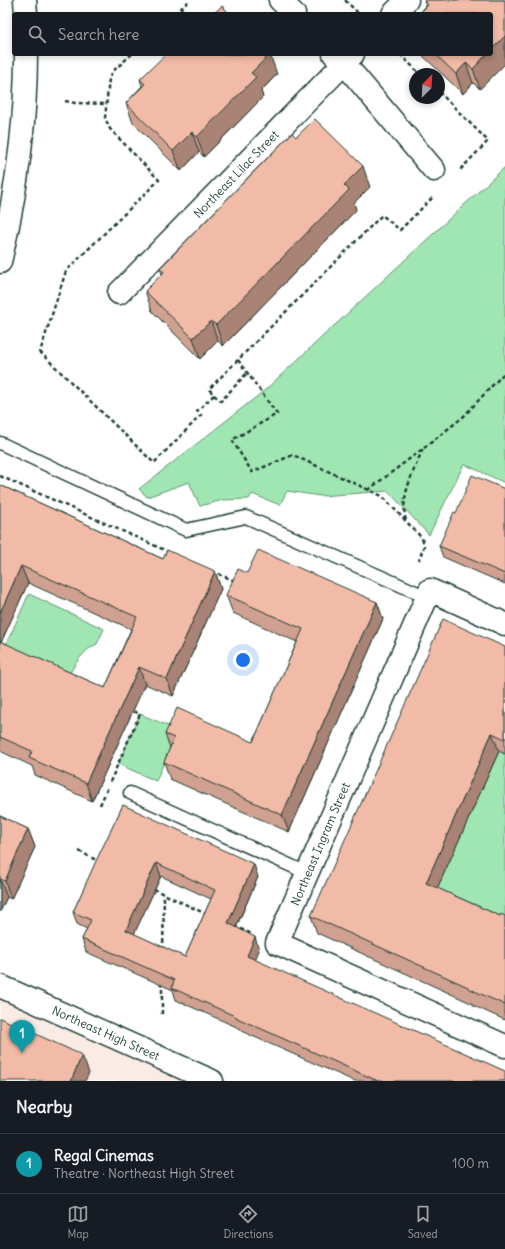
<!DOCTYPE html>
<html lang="en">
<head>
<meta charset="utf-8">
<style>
	:root { --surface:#171b24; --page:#20242c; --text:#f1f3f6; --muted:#9ea1a6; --line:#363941; --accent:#92a19f }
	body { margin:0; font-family:Delius,sans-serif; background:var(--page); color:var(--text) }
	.compass { position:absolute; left:409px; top:68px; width:36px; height:36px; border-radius:50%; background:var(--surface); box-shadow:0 2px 6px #0003; rotate:24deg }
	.you { position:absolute; left:243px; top:660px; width:14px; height:14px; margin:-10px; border:3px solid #fff; border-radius:50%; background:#1a73e8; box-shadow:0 0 0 6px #1a73e833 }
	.badge { display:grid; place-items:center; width:26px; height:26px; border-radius:50%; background:var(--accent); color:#fff; font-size:13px; font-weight:700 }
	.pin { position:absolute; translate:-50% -33px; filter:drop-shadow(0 1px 2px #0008) }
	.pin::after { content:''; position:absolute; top:21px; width:14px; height:12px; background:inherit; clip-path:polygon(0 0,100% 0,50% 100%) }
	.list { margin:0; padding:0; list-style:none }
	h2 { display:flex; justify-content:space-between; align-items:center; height:52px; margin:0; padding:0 16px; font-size:17px }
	h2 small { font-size:13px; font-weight:400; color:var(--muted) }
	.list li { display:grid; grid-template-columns:26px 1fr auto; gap:12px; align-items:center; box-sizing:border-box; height:60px; padding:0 16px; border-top:1px solid var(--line) }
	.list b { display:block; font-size:15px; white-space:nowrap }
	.list p { margin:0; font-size:13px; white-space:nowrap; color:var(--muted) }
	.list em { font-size:13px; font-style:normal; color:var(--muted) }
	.icon { flex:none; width:22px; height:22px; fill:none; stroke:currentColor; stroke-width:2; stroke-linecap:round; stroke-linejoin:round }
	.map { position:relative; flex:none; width:505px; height:1081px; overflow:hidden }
	.search { position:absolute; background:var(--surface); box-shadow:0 2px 6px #0003; left:12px; right:12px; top:12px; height:44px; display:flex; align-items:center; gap:10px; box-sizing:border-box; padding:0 14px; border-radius:4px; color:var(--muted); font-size:15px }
	.sheet { height:112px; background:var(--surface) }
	nav { display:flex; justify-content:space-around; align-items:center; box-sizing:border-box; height:56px; border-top:1px solid var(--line); background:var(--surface); font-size:11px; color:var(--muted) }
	nav a { display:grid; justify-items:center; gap:2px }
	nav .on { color:var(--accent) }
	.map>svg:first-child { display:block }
	.built { fill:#fbebe5 }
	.green { fill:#a0e6b3; stroke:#609274 }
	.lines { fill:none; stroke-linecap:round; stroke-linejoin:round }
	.lane-casing { stroke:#1f3d34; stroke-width:15 }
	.street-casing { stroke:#1f3d34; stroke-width:25 }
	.secondary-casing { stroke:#1f3d34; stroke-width:25 }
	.path { stroke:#1f3d34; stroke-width:2.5; stroke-dasharray:4 3; stroke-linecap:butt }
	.lane { stroke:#fff; stroke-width:12 }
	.street { stroke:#fff; stroke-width:22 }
	.secondary { stroke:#fff; stroke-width:22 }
	.wall { fill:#d0a190; stroke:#1f3d34; fill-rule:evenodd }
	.shaded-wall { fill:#a98375; stroke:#1f3d34 }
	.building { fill:#f2bba7; stroke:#1f3d34; fill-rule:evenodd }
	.labels { text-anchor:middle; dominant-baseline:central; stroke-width:3; stroke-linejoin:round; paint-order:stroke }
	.street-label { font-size:12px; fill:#1f3d34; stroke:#fff }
</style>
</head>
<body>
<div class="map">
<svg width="505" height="1081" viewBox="0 0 505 1081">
	<rect width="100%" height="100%" fill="#fff"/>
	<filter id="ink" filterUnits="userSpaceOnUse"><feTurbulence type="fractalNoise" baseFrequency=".025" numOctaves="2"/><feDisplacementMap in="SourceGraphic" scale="8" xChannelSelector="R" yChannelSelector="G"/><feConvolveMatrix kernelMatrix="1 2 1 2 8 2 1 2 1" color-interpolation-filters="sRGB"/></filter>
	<g filter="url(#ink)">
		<path class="built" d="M 0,986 L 212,1081 L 0,1081 Z"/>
		<g class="green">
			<path d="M 505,167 L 505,483 L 464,464 L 429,535 L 388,491 L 320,496 L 287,491 L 280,505 L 252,494 L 249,499 L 223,500 L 200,506 L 189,482 L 147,497 L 139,489 L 264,391 Z"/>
			<path d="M 29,594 L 104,629 L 97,644 C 83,650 75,664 67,678 L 4,649 Z"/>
			<path d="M 140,714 L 178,730 L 156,781 L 118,764 Z"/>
			<path d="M 499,751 L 505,754 L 505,931 L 432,900 Z"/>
		</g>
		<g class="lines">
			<defs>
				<g id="lane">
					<path d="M 0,443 L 186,530 L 246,517 L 427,597"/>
					<path d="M 130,793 L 307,873"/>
				</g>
				<g id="street">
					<path d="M 280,0 L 294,14"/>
					<path d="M 393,14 L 407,0"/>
					<path d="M 334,54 L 344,63 L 434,170"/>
					<path d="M 119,293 L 353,54"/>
					<path d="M 505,624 L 430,590 L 277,943 L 505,1046"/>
				</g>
				<g id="secondary">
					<path d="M 25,0 L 26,14"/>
					<path d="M 0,262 C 16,195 26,124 26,54"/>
					<path d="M 0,986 L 212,1081"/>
				</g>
			</defs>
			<use href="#lane" class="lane-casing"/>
			<use href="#street" class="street-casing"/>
			<use href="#secondary" class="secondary-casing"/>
			<g class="path">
				<path d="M 345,0 L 359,14"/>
				<path d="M 175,14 L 190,0"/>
				<path d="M 132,54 L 112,72 L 109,79 L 105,118 L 110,129 L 159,180 L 66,271 L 40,352 L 154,463 L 201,415 L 197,411 L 214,395 L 209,389 L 382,215 L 400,230 L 434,196"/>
				<path d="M 400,54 L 420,74"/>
				<path d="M 439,92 L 488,141 L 460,170"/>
				<path d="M 65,101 L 75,103 L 106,104"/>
				<path d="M 238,360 L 277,414 L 232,440 L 252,472 L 293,455 L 382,496 L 422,538 L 424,546 L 419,560"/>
				<path d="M 214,395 L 221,401 L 247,373"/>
				<path d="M 0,476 L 169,552"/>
				<path d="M 368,490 L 424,448 L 463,417 L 505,372"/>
				<path d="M 406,520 C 399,497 415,469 423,448"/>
				<path d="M 212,571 L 235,581"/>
				<path d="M 110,782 L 140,714 L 131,710"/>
				<path d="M 100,805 L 108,787"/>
				<path d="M 79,851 L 98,861"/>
				<path d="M 153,889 L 206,914"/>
				<path d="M 234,926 L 252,934"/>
				<path d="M 163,950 L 164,895"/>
				<path d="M 162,1014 L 162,983"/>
			</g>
			<use href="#lane" class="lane"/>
			<use href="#street" class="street"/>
			<use href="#secondary" class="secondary"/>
		</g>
		<g class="wall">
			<path d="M 425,0 L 505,0 L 505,64 L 480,89 L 473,83 L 463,94 L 421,54 L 491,54 L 491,14 L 419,14 L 426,6 L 424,1 Z"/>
			<path d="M 277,74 L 261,91 L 263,97 L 204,157 L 199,152 L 181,171 L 133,123 L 126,103 L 142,86 L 140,79 Z"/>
			<path d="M 296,137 L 370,187 L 354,203 L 356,210 L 223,346 L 218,341 L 200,359 L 152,311 L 145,291 L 162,274 L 160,268 Z"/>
			<path d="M 0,485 L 163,559 L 215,571 L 221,589 L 173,696 L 145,684 L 92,801 L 35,775 L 32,766 L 0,751 ZM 28,583 L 131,629 L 105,688 L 1,642 Z"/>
			<path d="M 505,489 L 505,584 L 443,557 L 439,546 L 456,513 Z"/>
			<path d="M 247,573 L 377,602 L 383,619 L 289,832 L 170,779 L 164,762 L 170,748 L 165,734 L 253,742 L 297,642 L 233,613 L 226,595 Z"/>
			<path d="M 505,647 L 505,754 L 499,751 L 437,888 L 500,916 L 505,916 L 505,1020 L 474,1006 L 473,1004 L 317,933 L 311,916 Z"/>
			<path d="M 123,805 L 258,877 L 236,928 L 259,950 L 255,960 L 505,1081 L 354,1081 L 241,1031 L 241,1029 L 176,1000 L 173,990 L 86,952 L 82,939 L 87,929 L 77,924 L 73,912 ZM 161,876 L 211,899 L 185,957 L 134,934 Z"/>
			<path d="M 0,816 L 28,829 L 35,847 L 11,899 L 7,897 L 0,912 Z"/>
		</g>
		<g class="shaded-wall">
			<path d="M 505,36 L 505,64 L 480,89 L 473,69 L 487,54 L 491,54 L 491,50 Z"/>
			<path d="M 270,54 L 277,74 L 261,91 L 263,97 L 204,157 L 197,137 L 251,73 Z"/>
			<path d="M 466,63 L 473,83 L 463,94 L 456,74 Z"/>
			<path d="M 192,132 L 199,152 L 181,171 L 173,151 Z"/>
			<path d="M 363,166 L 370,187 L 354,203 L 356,210 L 223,346 L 216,325 L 344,185 Z"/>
			<path d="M 211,321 L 218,341 L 200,359 L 193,338 Z"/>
			<path d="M 21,566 L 28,583 L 0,645 L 0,613 Z"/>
			<path d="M 215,571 L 221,589 L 173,696 L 167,679 Z"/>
			<path d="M 377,602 L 383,619 L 289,832 L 282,815 Z"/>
			<path d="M 139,667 L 145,684 L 92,801 L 86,783 Z"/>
			<path d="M 492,733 L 499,751 L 432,900 L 426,883 Z"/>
			<path d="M 28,829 L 35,847 L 11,899 L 5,881 Z"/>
			<path d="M 156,863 L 161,876 L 130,943 L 126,930 Z"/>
			<path d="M 254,864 L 258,877 L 232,936 L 228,923 Z"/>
			<path d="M 0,879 L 7,897 L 0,912 Z"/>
			<path d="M 255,937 L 259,950 L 251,968 L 247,956 Z"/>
			<path d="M 82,1055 L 89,1073 L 85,1081 L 71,1081 Z"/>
		</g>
		<g class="building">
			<path d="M 425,0 L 505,0 L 505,36 L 491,50 L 491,14 L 419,14 L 428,5 L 424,1 Z"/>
			<path d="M 222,6 L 230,14 L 213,14 Z"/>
			<path d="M 166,54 L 270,54 L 251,73 L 256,77 L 197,137 L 192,132 L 173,151 L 126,103 L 145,84 L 140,79 Z"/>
			<path d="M 435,54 L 487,54 L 473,69 L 466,63 L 456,74 Z"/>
			<path d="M 315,119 L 363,166 L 344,185 L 349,190 L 216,325 L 211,321 L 193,338 L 145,291 L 164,272 L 160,268 L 235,191 L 292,133 L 296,137 Z"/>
			<path d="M 472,475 L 505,489 L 505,574 L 439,546 L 454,512 L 456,513 Z"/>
			<path d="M 0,485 L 163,559 L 167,550 L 215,571 L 167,679 L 139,667 L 86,783 L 29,758 L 32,751 L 0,737 L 0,641 L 105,688 L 137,617 L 21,566 L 0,613 Z"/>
			<path d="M 258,550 L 377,602 L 282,815 L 164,762 L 174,738 L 165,734 L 177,708 L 253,742 L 274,694 L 303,629 L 226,595 L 238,569 L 247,573 Z"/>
			<path d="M 443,619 L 505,647 L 505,739 L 492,733 L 426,883 L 500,916 L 501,914 L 505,916 L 505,1005 L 468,988 L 468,987 L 311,916 Z"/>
			<path d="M 123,805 L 254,864 L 228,923 L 255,937 L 247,956 L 505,1071 L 505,1081 L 378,1081 L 237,1018 L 237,1017 L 172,988 L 174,980 L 82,939 L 91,920 L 73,912 L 96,861 ZM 156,863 L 215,890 L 185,957 L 126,930 Z"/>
			<path d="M 0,816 L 28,829 L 5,881 L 0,879 L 0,880 Z"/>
			<path d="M 0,1018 L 82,1055 L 71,1081 L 0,1081 Z"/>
		</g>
	</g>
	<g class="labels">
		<g class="street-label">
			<text transform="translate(236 174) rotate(-46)">Northeast Lilac Street</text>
			<text transform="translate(320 844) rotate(-67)">Northeast Ingram Street</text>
			<text transform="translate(106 1033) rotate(24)">Northeast High Street</text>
		</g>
	</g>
</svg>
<svg class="compass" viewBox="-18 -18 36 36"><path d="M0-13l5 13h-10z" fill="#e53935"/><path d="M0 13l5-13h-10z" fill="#9ea1a6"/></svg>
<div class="you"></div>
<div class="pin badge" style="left:22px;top:1053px;background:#0f9aa8">1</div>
<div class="search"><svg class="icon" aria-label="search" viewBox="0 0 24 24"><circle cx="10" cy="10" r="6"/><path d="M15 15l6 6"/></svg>Search here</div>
</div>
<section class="sheet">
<h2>Nearby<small></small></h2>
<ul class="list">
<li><span class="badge" style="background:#0f9aa8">1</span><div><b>Regal Cinemas</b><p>Theatre · Northeast High Street</p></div><em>100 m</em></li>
</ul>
</section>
<nav>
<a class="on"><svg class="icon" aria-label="map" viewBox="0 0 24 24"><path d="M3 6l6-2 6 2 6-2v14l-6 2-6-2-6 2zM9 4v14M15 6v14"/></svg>Map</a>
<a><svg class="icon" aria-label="directions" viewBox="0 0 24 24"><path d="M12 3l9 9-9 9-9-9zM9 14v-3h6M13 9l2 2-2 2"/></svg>Directions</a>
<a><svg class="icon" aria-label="saved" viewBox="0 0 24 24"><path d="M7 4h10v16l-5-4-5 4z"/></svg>Saved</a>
</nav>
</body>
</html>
